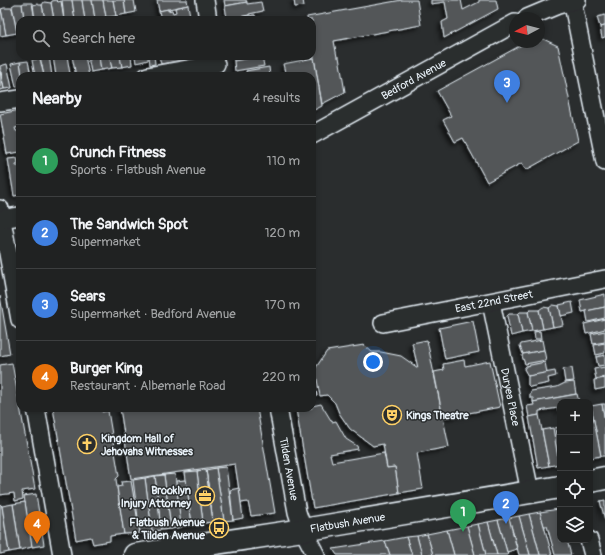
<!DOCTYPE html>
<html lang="en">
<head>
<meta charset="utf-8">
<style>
	:root { --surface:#202222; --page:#2d2f2f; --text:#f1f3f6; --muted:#a2a4a5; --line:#3d3f40; --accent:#d93025 }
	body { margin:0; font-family:Pangolin,sans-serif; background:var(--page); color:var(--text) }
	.controls { position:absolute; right:12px; bottom:12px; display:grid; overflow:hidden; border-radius:8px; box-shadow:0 2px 6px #0003 }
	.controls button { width:36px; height:36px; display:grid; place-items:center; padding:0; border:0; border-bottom:1px solid var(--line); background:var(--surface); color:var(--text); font:20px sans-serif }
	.compass { position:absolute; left:509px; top:12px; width:36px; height:36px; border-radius:50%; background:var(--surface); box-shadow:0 2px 6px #0003; rotate:263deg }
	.you { position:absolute; left:373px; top:362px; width:14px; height:14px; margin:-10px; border:3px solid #fff; border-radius:50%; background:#1a73e8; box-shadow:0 0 0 6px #1a73e833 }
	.badge { display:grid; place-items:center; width:26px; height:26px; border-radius:50%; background:var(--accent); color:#fff; font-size:13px; font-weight:700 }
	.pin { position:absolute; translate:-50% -33px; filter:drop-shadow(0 1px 2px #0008) }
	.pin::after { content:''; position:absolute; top:21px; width:14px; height:12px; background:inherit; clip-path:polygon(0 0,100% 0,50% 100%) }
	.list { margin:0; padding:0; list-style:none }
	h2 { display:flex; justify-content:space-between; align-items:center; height:52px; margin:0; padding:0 16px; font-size:17px }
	h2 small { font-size:13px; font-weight:400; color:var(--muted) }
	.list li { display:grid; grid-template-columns:26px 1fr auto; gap:12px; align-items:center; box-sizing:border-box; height:72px; padding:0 16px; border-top:1px solid var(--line) }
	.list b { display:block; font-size:15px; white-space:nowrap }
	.list p { margin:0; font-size:13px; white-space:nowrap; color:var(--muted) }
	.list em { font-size:13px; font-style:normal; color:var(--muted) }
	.icon { flex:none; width:22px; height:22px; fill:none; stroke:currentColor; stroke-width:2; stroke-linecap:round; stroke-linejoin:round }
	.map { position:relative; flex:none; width:605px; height:555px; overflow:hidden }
	.search { position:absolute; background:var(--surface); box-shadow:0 2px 6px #0003; left:16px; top:16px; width:300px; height:44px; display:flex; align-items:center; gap:10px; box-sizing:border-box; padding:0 14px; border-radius:12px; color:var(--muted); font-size:15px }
	.panel { position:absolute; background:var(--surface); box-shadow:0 2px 6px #0003; left:16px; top:72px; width:300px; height:340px; border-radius:12px }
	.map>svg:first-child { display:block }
	.building { fill:#535759; stroke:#e8f1f8; filter:url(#shadow) }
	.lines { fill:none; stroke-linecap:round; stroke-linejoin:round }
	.minor-casing { stroke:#e8f1f8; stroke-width:20 }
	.major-casing { stroke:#e8f1f8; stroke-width:25 }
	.minor { stroke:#2a2d2e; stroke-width:17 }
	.major { stroke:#2a2d2e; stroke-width:22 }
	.labels { text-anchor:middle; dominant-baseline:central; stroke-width:3; stroke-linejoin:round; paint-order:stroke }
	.street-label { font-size:11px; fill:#e8f1f8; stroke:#2a2d2e }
	.poi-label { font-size:11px; font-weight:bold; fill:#e8f1f8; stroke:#2a2d2e; text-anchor:start }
</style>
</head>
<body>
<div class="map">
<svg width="605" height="555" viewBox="0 0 605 555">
	<defs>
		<filter id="shadow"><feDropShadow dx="-3" dy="3" stdDeviation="2" flood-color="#0009"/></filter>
	</defs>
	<rect width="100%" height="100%" fill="#2a2d2e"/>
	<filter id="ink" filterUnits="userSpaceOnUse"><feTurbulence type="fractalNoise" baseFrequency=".025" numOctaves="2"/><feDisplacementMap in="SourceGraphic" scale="8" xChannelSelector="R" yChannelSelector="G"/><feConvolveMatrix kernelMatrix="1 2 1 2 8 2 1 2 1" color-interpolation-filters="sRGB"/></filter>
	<g filter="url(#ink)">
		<g class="building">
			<path d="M 56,0 L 58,2 L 61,1 L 64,20 L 54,20 L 51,3 L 52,1 Z"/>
			<path d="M 62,0 L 72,0 L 75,20 L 64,20 Z"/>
			<path d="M 72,0 L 82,0 L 85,20 L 75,20 Z"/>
			<path d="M 82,0 L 92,0 L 95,19 L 85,20 Z"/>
			<path d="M 92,0 L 103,0 L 106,17 L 95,19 Z"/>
			<path d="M 103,0 L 113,0 L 116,16 L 106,17 Z"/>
			<path d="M 113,0 L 124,0 L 126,14 L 116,16 Z"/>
			<path d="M 124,0 L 134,0 L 136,12 L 126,14 Z"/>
			<path d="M 157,0 L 187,0 L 188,5 L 159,11 Z"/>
			<path d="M 224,0 L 246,0 L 247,2 L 225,6 Z"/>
			<path d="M 294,0 L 303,0 L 304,6 L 295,7 Z"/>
			<path d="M 402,0 L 417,0 L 421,25 L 334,41 L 337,57 L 339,57 L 345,92 L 322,104 L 312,46 L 312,20 L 307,20 L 307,17 Z"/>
			<path d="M 431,0 L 461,0 L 463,10 L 479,2 L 479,0 L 496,0 L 498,9 L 444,38 L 442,22 L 448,19 L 445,2 L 431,4 Z"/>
			<path d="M 44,2 L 51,3 L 54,20 L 45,20 L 42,5 Z"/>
			<path d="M 247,2 L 247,4 L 261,2 L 263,11 L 249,14 L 249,15 L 227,19 L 225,6 Z"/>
			<path d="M 24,3 L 32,3 L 35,20 L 24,20 L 22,4 Z"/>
			<path d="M 15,4 L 22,4 L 24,20 L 20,20 L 20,32 L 17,33 L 12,6 Z"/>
			<path d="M 37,4 L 39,5 L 42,5 L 45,20 L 35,20 L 33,5 Z"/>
			<path d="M 188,5 L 190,16 L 161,20 L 159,11 L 168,9 L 168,11 L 172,10 L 173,13 L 176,12 L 175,8 Z"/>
			<path d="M 4,8 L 12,8 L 17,33 L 6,35 L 1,9 Z"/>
			<path d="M 1,9 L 6,35 L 0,36 L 0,10 Z"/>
			<path d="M 255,15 L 256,20 L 227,20 L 227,19 Z"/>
			<path d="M 605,15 L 605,26 L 600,27 L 597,17 Z"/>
			<path d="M 190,16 L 190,20 L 167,20 Z"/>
			<path d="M 605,26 L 605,37 L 602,38 L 600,27 Z"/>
			<path d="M 539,37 L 558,46 L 578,141 L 526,170 L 522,163 L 487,182 L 463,138 L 455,142 L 443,120 L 451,116 L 437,91 L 527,42 L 539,42 Z"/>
			<path d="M 40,56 L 49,56 L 52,76 L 44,76 Z"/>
			<path d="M 53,56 L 67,56 L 70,74 L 56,76 Z"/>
			<path d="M 72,56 L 85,56 L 89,76 L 76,76 Z"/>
			<path d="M 88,56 L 99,56 L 101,70 L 91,72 Z"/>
			<path d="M 99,56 L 109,56 L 112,68 L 101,70 Z"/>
			<path d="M 109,56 L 120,56 L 122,67 L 112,68 Z"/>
			<path d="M 120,56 L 131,56 L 132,65 L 122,67 Z"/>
			<path d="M 135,56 L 148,56 L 148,60 L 136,63 Z"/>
			<path d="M 149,56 L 154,56 L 155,64 L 150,65 Z"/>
			<path d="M 159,56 L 196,56 L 197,57 L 161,64 Z"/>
			<path d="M 233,56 L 262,56 L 234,61 Z"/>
			<path d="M 262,56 L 264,66 L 235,71 L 234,61 Z"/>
			<path d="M 314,58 L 322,106 L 312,111 L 312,76 L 286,76 L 283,64 Z"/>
			<path d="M 40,59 L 44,76 L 35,76 L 32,60 Z"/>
			<path d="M 28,61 L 31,76 L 22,76 L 20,62 Z"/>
			<path d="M 20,62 L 22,76 L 20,76 L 20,86 L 16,87 L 11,64 Z"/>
			<path d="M 7,64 L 12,88 L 4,89 L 0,66 Z"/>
			<path d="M 269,67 L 270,76 L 247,76 L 246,71 Z"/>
			<path d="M 0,71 L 4,89 L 0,90 Z"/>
			<path d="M 20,110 L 20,127 L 15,128 L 16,131 L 19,131 L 20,152 L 7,154 L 0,114 Z"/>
			<path d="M 17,158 L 18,163 L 16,164 L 16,166 L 20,166 L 20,195 L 14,196 L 8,159 Z"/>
			<path d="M 605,294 L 605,307 L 582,312 L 580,300 Z"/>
			<path d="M 0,296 L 10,354 L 0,356 Z"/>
			<path d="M 572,302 L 574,313 L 561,316 L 559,305 Z"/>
			<path d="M 553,305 L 559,306 L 563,325 L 553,327 L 549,308 Z"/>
			<path d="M 543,307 L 549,308 L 553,327 L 543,329 L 539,310 Z"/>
			<path d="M 605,307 L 605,318 L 588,322 L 586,311 Z"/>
			<path d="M 530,310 L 539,310 L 543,329 L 532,331 L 528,312 Z"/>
			<path d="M 520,312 L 528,312 L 532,331 L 522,333 L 518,314 Z"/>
			<path d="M 509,314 L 518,314 L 522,333 L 511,336 L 507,316 Z"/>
			<path d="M 605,319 L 605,329 L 586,334 L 584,324 Z"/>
			<path d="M 473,321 L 479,352 L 445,359 L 439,328 Z"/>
			<path d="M 540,331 L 541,339 L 535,339 L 534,332 Z"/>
			<path d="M 605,331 L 605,342 L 593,344 L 591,334 Z"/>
			<path d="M 427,340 L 449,447 L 417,453 L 423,489 L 399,493 L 395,467 L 387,468 L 383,444 L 373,446 L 350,429 L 339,413 L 335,403 L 327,395 L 320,396 L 315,369 L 327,351 L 364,345 L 372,352 L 381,352 L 401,356 L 418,368 L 412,343 Z"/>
			<path d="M 542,340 L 544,350 L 523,354 L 520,346 L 521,344 Z"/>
			<path d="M 605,343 L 605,353 L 596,355 L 594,345 Z"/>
			<path d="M 544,350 L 546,360 L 525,364 L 522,356 L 523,354 Z"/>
			<path d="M 605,355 L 605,365 L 598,366 L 596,357 Z"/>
			<path d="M 464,360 L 465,366 L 490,361 L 500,407 L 443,418 L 434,372 L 444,370 L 443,364 Z"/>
			<path d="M 545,362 L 547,373 L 528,376 L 524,369 L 526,366 Z"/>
			<path d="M 12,363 L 35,489 L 22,491 L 23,499 L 15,501 L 14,493 L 0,495 L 0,365 Z"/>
			<path d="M 312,366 L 317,396 L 312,397 Z"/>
			<path d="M 605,367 L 605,377 L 596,379 L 594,369 Z"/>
			<path d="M 572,368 L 574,381 L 565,382 L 563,369 Z"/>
			<path d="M 555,371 L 556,376 L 548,378 L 549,383 L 530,387 L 528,385 L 528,376 Z"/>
			<path d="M 605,378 L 605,388 L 595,390 L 594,380 Z"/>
			<path d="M 574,382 L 576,394 L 533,402 L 533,398 L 530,398 L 530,394 L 531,391 L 557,387 L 565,383 Z"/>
			<path d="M 577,394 L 579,402 L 560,402 L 560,411 L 558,411 L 558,408 L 539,411 L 539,415 L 529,417 L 527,406 L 534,405 L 533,402 Z"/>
			<path d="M 321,404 L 332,422 L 336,421 L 346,439 L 357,446 L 358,449 L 330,454 L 332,462 L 384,453 L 387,468 L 395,467 L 399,493 L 313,508 L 296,409 L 312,408 L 312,406 Z"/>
			<path d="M 602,404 L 605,421 L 605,456 L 601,456 L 591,406 Z"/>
			<path d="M 602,404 L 605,404 L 605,421 Z"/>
			<path d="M 590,406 L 591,406 L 601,456 L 590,458 Z"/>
			<path d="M 53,408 L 101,408 L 102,412 L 108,411 L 119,476 L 116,479 L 117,487 L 124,534 L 110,536 L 110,541 L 93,544 L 91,537 L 76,540 Z"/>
			<path d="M 120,408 L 257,408 L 275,513 L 251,516 L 248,502 L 241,503 L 235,464 L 131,479 Z"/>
			<path d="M 539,415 L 549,466 L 538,468 L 529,417 Z"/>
			<path d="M 560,427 L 560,464 L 559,464 L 554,435 L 556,435 L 555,428 Z"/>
			<path d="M 553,428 L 559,464 L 549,466 L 542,430 Z"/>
			<path d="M 226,467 L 233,520 L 224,521 L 216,468 Z"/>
			<path d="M 216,468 L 224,521 L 213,523 L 206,470 Z"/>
			<path d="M 206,470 L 213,522 L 203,523 L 197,471 Z"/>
			<path d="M 206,470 L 213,522 L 203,523 L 197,471 Z"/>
			<path d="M 197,471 L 203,523 L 192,525 L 185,472 Z"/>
			<path d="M 175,474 L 182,527 L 171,529 L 164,475 Z"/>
			<path d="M 164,475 L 171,529 L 161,530 L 155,476 Z"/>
			<path d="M 155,476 L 161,530 L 152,531 L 145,478 Z"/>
			<path d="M 145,478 L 152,531 L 140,533 L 133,480 Z"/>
			<path d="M 186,480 L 192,525 L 181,526 L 176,481 Z"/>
			<path d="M 131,481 L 140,533 L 124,534 L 117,487 L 122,486 L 121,482 Z"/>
			<path d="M 239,488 L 243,518 L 233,520 L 230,490 Z"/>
			<path d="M 36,494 L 44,545 L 32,547 L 24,496 Z"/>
			<path d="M 605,500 L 605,520 L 600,501 Z"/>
			<path d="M 25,502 L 32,547 L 20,550 L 13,504 Z"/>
			<path d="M 0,504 L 2,506 L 9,552 L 0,554 Z"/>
			<path d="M 13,504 L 20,550 L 9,552 L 2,506 Z"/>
			<path d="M 559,509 L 560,514 L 560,540 L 567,540 L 571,555 L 555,555 L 547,526 L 544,526 L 540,512 Z"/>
			<path d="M 540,512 L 544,526 L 552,555 L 540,555 L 529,514 Z"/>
			<path d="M 529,514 L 540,555 L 530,555 L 519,516 Z"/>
			<path d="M 519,516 L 530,555 L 519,555 L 509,518 Z"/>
			<path d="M 509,518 L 517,549 L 507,552 L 498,520 Z"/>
			<path d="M 498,520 L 507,552 L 508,555 L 497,555 L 488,522 Z"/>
			<path d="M 488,522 L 497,555 L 486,555 L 478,524 Z"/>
			<path d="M 478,524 L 486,555 L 475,555 L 467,526 Z"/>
			<path d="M 467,526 L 475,555 L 454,555 L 447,530 Z"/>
			<path d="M 447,530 L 454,555 L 433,555 L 427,534 Z"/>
			<path d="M 427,534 L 433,555 L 422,555 L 417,536 Z"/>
			<path d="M 417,536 L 422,555 L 412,555 L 406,537 Z"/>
			<path d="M 406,537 L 412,555 L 390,555 L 385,541 Z"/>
			<path d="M 385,541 L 390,555 L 337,555 L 333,549 Z"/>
		</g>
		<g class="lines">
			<defs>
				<g id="minor">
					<path d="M 205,0 L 208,20"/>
					<path d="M 572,0 L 605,162"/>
					<path d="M 527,18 L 558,5 L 577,0"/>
					<path d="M 147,76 L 216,64"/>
					<path d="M 0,102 L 20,99"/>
					<path id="s1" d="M 312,135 L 515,23"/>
					<path d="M 0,209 L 20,320"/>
					<path d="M 0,219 L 20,216"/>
					<path id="s2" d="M 491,302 L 530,492"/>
					<path id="s3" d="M 383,323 L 605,279"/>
					<path d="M 36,408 L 62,555"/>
					<path id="s4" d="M 278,408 L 297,512 L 303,530 L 316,555"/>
					<path d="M 589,540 L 593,555"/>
				</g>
				<g id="major">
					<path d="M 590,481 L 605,478"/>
					<path id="s5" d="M 135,555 L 303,530 L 560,487"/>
				</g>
			</defs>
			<use href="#minor" class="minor-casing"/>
			<use href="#major" class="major-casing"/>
			<use href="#minor" class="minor"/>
			<use href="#major" class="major"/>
		</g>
	</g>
	<defs>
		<symbol id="theatre-ring" viewBox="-11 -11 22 22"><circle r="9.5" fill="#2a2d2e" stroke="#ffd166" stroke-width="1.5"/><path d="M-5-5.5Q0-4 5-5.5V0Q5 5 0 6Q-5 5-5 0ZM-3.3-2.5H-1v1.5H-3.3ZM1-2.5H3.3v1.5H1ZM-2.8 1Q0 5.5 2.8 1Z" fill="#ffd166"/></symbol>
		<symbol id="church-ring" viewBox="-11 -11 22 22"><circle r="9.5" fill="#2a2d2e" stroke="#ffd166" stroke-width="1.5"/><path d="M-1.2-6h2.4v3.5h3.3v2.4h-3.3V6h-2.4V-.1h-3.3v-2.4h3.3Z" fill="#ffd166"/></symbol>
		<symbol id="office-ring" viewBox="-11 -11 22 22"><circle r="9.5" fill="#2a2d2e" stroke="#ffd166" stroke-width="1.5"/><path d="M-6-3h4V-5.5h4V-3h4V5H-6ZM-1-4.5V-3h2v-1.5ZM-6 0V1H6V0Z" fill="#ffd166"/></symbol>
		<symbol id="bus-ring" viewBox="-11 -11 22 22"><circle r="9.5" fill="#2a2d2e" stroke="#ffd166" stroke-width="1.5"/><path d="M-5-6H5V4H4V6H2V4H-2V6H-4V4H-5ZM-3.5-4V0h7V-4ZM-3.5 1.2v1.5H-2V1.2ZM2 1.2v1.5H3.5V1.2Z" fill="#ffd166"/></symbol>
	</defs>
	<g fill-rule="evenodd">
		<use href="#theatre-ring" x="381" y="404" width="22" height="22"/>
		<use href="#church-ring" x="76" y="433" width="22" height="22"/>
		<use href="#office-ring" x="194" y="485" width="22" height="22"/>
		<use href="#bus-ring" x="208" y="517" width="22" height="22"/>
	</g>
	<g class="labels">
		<g class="street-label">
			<text stroke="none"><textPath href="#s1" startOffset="116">Bedford Avenue</textPath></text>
			<text stroke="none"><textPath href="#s3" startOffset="113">East 22nd Street</textPath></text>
			<text stroke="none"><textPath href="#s2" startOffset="97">Duryea Place</textPath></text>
			<text stroke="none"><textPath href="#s4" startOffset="62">Tilden Avenue</textPath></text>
			<text stroke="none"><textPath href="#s5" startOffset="215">Flatbush Avenue</textPath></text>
		</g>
		<g class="poi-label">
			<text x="406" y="415">Kings Theatre</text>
			<text x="101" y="438">Kingdom Hall of<tspan x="101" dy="13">Jehovahs Witnesses</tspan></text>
			<text x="191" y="490" text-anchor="end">Brooklyn<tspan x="191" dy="13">Injury Attorney</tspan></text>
			<text x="205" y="522" text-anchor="end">Flatbush Avenue<tspan x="205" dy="13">&amp; Tilden Avenue</tspan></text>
		</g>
	</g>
</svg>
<div class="controls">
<button>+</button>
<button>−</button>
<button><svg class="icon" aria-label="locate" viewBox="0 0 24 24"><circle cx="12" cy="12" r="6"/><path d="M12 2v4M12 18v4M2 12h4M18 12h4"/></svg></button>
<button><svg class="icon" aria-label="layers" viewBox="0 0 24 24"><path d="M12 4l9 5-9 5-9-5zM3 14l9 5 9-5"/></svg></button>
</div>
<svg class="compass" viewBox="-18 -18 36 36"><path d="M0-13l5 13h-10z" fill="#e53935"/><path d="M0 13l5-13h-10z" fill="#a2a4a5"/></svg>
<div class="you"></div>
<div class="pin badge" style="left:463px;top:532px;background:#2e9e5b">1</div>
<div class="pin badge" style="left:506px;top:524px;background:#3f7fe0">2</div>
<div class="pin badge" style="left:507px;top:103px;background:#3f7fe0">3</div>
<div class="pin badge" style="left:37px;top:544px;background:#e8710a">4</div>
<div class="search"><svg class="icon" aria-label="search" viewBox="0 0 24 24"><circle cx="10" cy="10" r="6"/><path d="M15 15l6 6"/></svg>Search here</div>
<section class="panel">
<h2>Nearby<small>4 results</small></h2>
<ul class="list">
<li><span class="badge" style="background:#2e9e5b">1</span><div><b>Crunch Fitness</b><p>Sports · Flatbush Avenue</p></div><em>110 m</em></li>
<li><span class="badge" style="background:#3f7fe0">2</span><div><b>The Sandwich Spot</b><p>Supermarket</p></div><em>120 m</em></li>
<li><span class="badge" style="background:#3f7fe0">3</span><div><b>Sears</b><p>Supermarket · Bedford Avenue</p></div><em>170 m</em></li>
<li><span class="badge" style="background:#e8710a">4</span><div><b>Burger King</b><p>Restaurant · Albemarle Road</p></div><em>220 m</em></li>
</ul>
</section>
</div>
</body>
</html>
